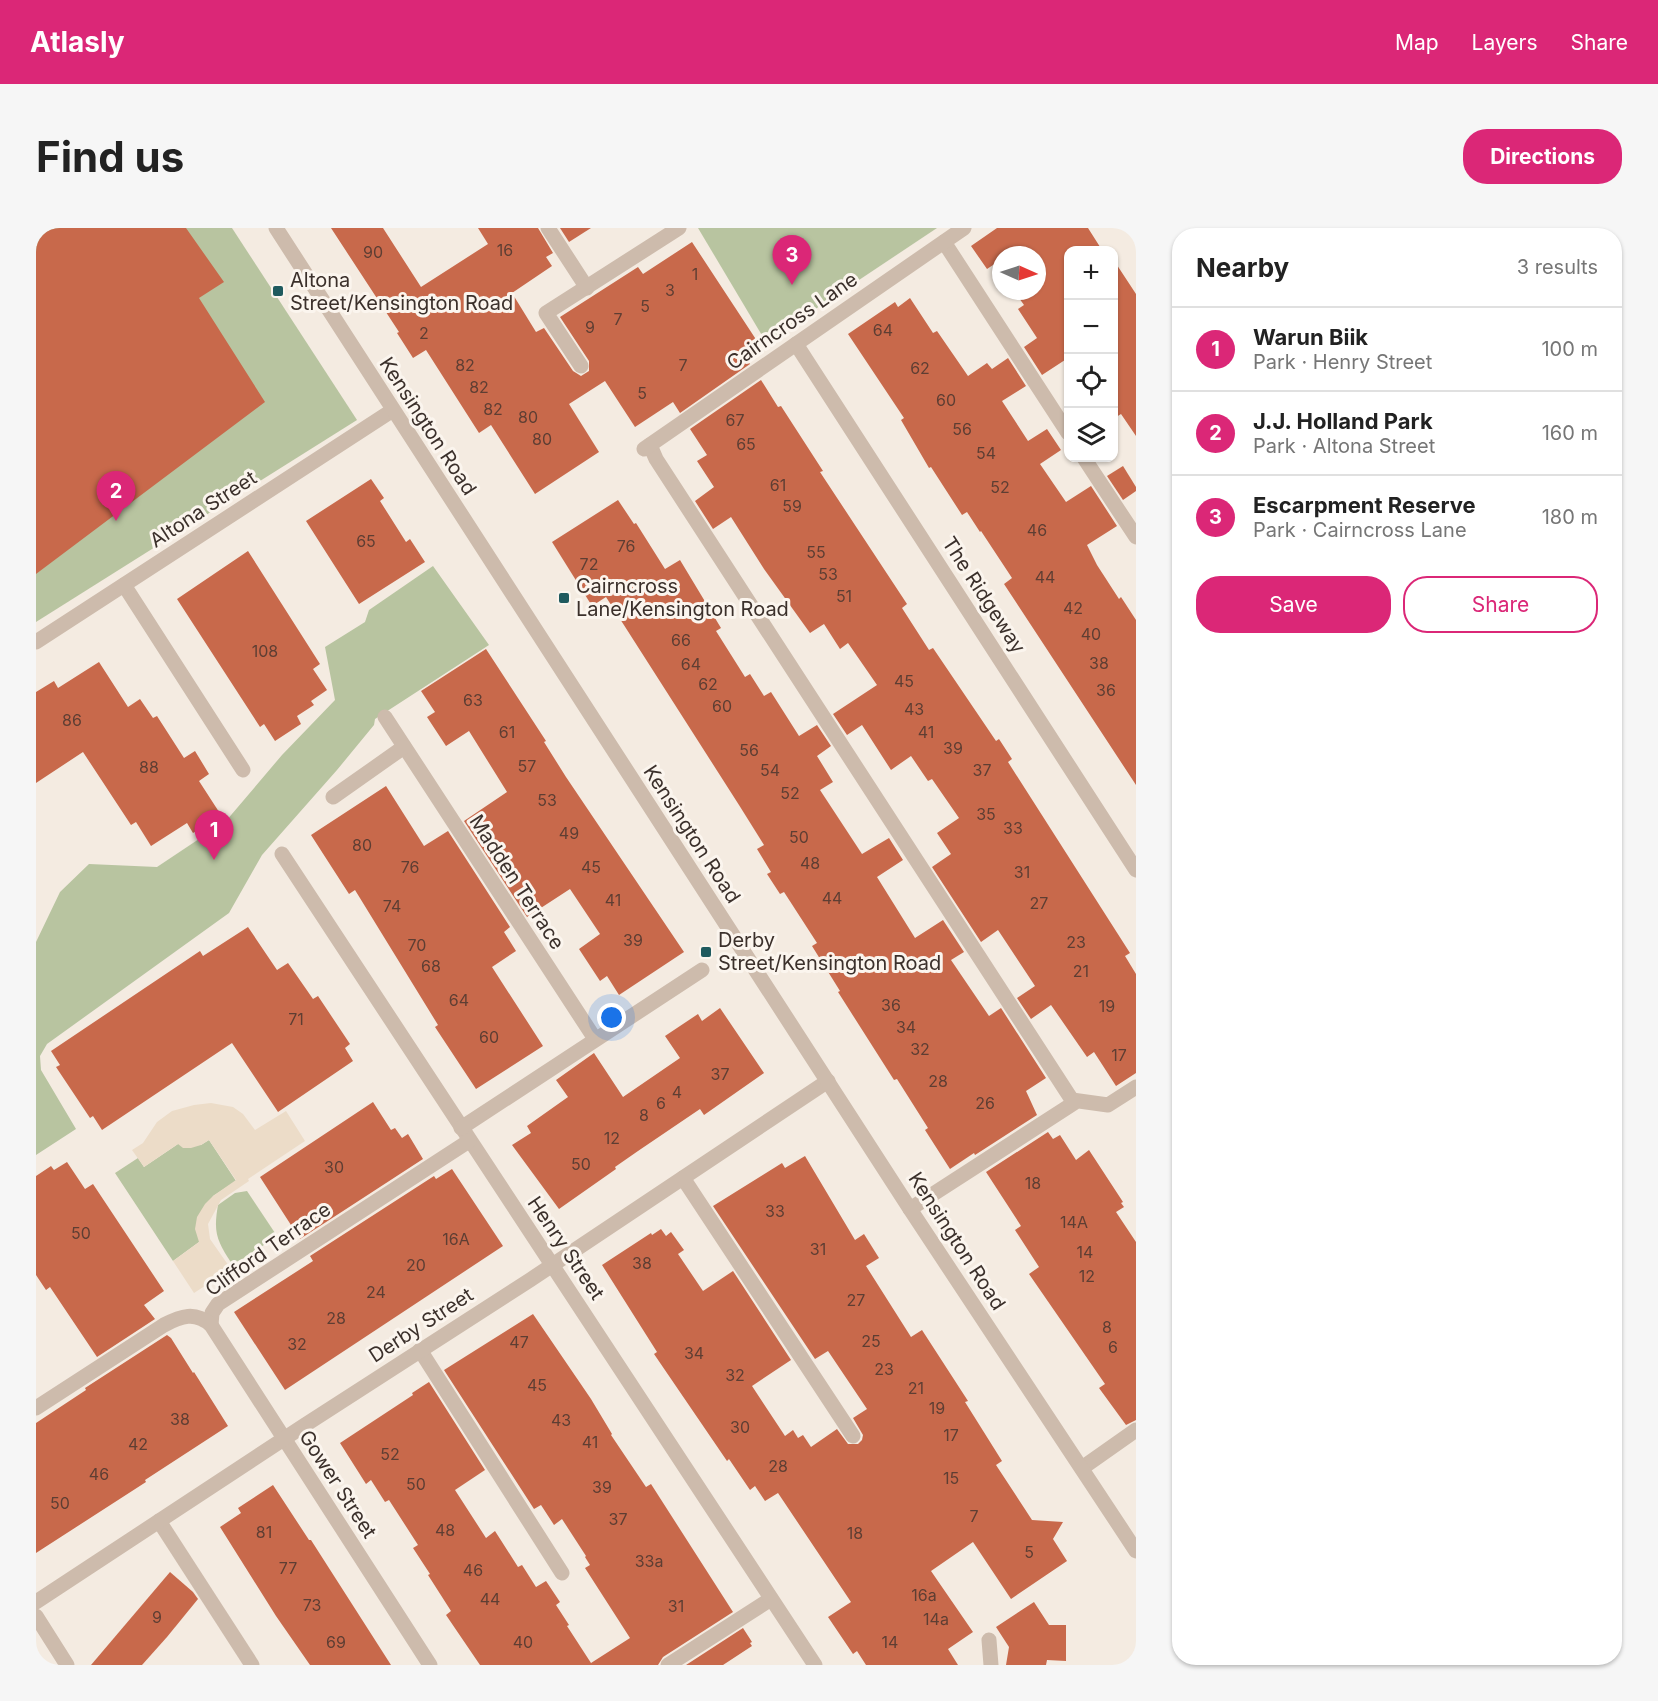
<!DOCTYPE html>
<html lang="en">
<head>
<meta charset="utf-8">
<style>
	:root { --surface:#fff; --page:#f6f6f6; --text:#222; --muted:#767676; --line:#e0e0e0; --accent:#db2777 }
	body { margin:0; font-family:Inter,sans-serif; background:var(--page); color:var(--text) }
	.controls { position:absolute; right:18px; top:18px; display:grid; overflow:hidden; border-radius:12px; box-shadow:0 2px 4px #0004 }
	.controls button { width:54px; height:54px; display:grid; place-items:center; padding:0; border:0; border-bottom:2px solid var(--line); background:var(--surface); color:var(--text); font:30px sans-serif }
	.compass { position:absolute; left:956px; top:18px; width:54px; height:54px; border-radius:50%; background:var(--surface); box-shadow:0 2px 4px #0004; rotate:93deg }
	.you { position:absolute; left:576px; top:790px; width:21px; height:21px; margin:-15px; border:4px solid #fff; border-radius:50%; background:#1a73e8; box-shadow:0 0 0 9px #1a73e833 }
	.badge { display:grid; place-items:center; width:39px; height:39px; border-radius:50%; background:var(--accent); color:#fff; font-size:20px; font-weight:700 }
	.pin { position:absolute; translate:-50% -50px; filter:drop-shadow(0 2px 3px #0008) }
	.pin::after { content:''; position:absolute; top:32px; width:21px; height:18px; background:inherit; clip-path:polygon(0 0,100% 0,50% 100%) }
	.list { margin:0; padding:0; list-style:none }
	h2 { display:flex; justify-content:space-between; align-items:center; height:78px; margin:0; padding:0 24px; font-size:26px }
	h2 small { font-size:20px; font-weight:400; color:var(--muted) }
	.list li { display:grid; grid-template-columns:39px 1fr auto; gap:18px; align-items:center; box-sizing:border-box; height:84px; padding:0 24px; border-top:2px solid var(--line) }
	.list b { display:block; font-size:22px; white-space:nowrap }
	.list p { margin:0; font-size:20px; white-space:nowrap; color:var(--muted) }
	.list em { font-size:20px; font-style:normal; color:var(--muted) }
	.actions { display:flex; gap:12px; padding:18px 24px }
	.actions a { flex:1; padding:14px 0; border:2px solid var(--accent); border-radius:24px; text-align:center; font-size:21px; color:var(--accent) }
	.actions .main { background:var(--accent); color:#fff }
	.icon { flex:none; width:33px; height:33px; fill:none; stroke:currentColor; stroke-width:2; stroke-linecap:round; stroke-linejoin:round }
	.map { position:relative; flex:none; width:1100px; height:1437px; overflow:hidden; border-radius:24px }
	header { display:flex; align-items:center; gap:36px; box-sizing:border-box; height:84px; padding:0 30px; background:var(--accent); color:#fff }
	header strong { font-size:28px }
	nav { display:flex; gap:33px; margin-inline-start:auto; font-size:21px }
	.intro { display:flex; align-items:center; justify-content:space-between; box-sizing:border-box; height:144px; padding:0 36px }
	h1 { margin:0; font-size:42px }
	.button { padding:15px 27px; border-radius:24px; background:var(--accent); color:#fff; font-size:21px; font-weight:700 }
	main { display:flex; gap:36px; padding:0 36px }
	aside { flex:1; background:var(--surface); border-radius:24px; box-shadow:0 2px 4px #0004 }
	.map>svg:first-child { display:block }
	.green { fill:#b8c4a0 }
	.plaza { fill:#ecdcc8 }
	.building { fill:#c8694b }
	.lines { fill:none; stroke-linecap:round; stroke-linejoin:round }
	.service { stroke:#cdbbac; stroke-width:15 }
	.minor { stroke:#cdbbac; stroke-width:15 }
	.tertiary { stroke:#cdbbac; stroke-width:15 }
	.poi-dot { fill:#1f5a5e; stroke:#fbf5ee; stroke-width:2 }
	.labels { text-anchor:middle; dominant-baseline:central; stroke-width:6; stroke-linejoin:round; paint-order:stroke }
	.number-label { font-size:16px; fill:#5e3e33 }
	.poi-label { font-size:20px; fill:#3b302b; stroke:#fbf5ee; text-anchor:start }
	.street-label { font-size:20px; fill:#3b302b; stroke:#fbf5ee }
</style>
</head>
<body>
<header>
<strong>Atlasly</strong>
<nav><a>Map</a><a>Layers</a><a>Share</a></nav>
</header>
<div class="intro"><h1>Find us</h1><a class="button">Directions</a></div>
<main>
<div class="map">
<svg width="1100" height="1437" viewBox="0 0 1100 1437">
	<rect width="100%" height="100%" fill="#f4ebe1"/>
	<g class="green">
		<path d="M 0,0 L 196,0 L 321,192 L 0,394 Z"/>
		<path d="M 662,0 L 901,0 L 730,114 Z"/>
		<path d="M 397,338 L 453,417 L 339,491 L 338,497 L 301,542 L 226,627 L 193,685 L 11,816 L 4,828 L 5,842 L 40,901 L 0,927 L 0,714 L 24,664 L 53,636 L 121,639 L 190,593 L 246,527 L 299,472 L 289,419 L 329,394 L 333,382 Z"/>
		<path d="M 173,912 L 200,953 L 177,968 L 163,1014 L 137,1033 L 79,945 L 102,930 L 108,939 L 142,916 L 165,917 Z"/>
		<path d="M 211,963 L 241,1008 L 212,1028 L 196,1036 C 181,1013 177,1005 182,977 L 199,965 Z"/>
	</g>
	<path class="plaza" d="M 175,875 L 197,879 L 207,886 L 219,902 L 250,883 L 269,913 L 212,951 L 213,953 L 185,972 L 172,996 L 174,1011 L 195,1041 L 158,1065 L 137,1033 L 163,1014 L 159,1001 L 161,989 L 169,976 L 177,968 L 200,952 L 173,912 L 165,917 L 155,920 L 147,920 L 142,916 L 108,939 L 96,922 L 107,915 L 121,894 L 136,883 L 158,877 Z"/>
	<g class="building">
		<path d="M 0,0 L 150,0 L 188,54 L 163,70 L 229,174 L 0,346 Z"/>
		<path d="M 295,0 L 347,0 L 385,59 L 452,16 L 442,0 L 502,0 L 517,25 L 510,29 L 516,38 L 476,65 L 500,104 L 508,100 L 537,143 L 545,148 L 553,143 L 553,133 L 524,89 L 602,39 L 607,46 L 656,14 L 723,116 L 708,127 L 714,136 L 644,185 L 637,174 L 599,199 L 569,153 L 533,176 L 563,224 L 499,266 L 455,197 L 443,205 L 390,122 L 377,130 L 361,105 L 363,104 Z"/>
		<path d="M 524,0 L 555,0 L 533,14 Z"/>
		<path d="M 961,0 L 1052,0 L 1066,22 L 1032,22 L 1032,130 L 1006,147 L 988,119 L 1001,110 L 982,81 L 988,77 L 978,63 L 1001,63 L 1001,27 L 965,27 L 965,44 L 960,35 L 951,41 L 935,18 Z"/>
		<path d="M 1077,31 L 1100,66 L 1100,208 L 1085,186 L 1077,191 Z"/>
		<path d="M 874,70 L 897,105 L 901,103 L 932,148 L 951,135 L 956,141 L 972,130 L 990,158 L 966,173 L 992,213 L 1011,201 L 1025,222 L 1004,236 L 1030,274 L 1055,258 L 1081,298 L 1051,317 L 1061,337 L 1083,371 L 1085,369 L 1100,392 L 1100,557 L 968,356 L 976,350 L 945,303 L 944,304 L 931,284 L 926,287 L 895,239 L 893,240 L 865,192 L 868,190 L 812,106 L 859,74 L 862,79 Z"/>
		<path d="M 725,152 L 742,179 L 745,178 L 787,243 L 784,244 L 871,376 L 866,380 L 893,422 L 897,420 L 960,513 L 963,511 L 976,531 L 972,534 L 1094,725 L 1089,728 L 1100,746 L 1100,845 L 1080,858 L 1058,824 L 1051,829 L 1015,777 L 995,791 L 981,770 L 999,758 L 962,702 L 945,714 L 896,639 L 915,626 L 901,605 L 923,590 L 896,551 L 892,553 L 875,528 L 855,542 L 826,497 L 811,507 L 797,486 L 841,457 L 812,415 L 804,421 L 788,396 L 774,405 L 728,341 L 695,289 L 677,301 L 659,273 L 678,259 L 661,233 L 671,227 L 654,201 Z"/>
		<path d="M 1087,238 L 1100,259 L 1100,263 L 1087,272 L 1071,248 Z"/>
		<path d="M 335,251 L 348,270 L 344,273 L 370,314 L 374,311 L 389,334 L 323,376 L 270,293 Z"/>
		<path d="M 582,272 L 598,296 L 600,295 L 629,341 L 644,332 L 685,400 L 680,403 L 709,449 L 714,446 L 728,468 L 735,464 L 763,508 L 781,497 L 795,518 L 781,528 L 797,554 L 784,562 L 826,626 L 853,610 L 867,632 L 841,649 L 879,710 L 907,692 L 928,724 L 915,732 L 953,788 L 965,780 L 1010,850 L 990,863 L 1001,887 L 939,927 L 938,925 L 914,941 L 889,902 L 892,900 L 861,851 L 858,852 L 802,764 L 804,763 L 776,718 L 781,715 L 748,664 L 744,666 L 731,646 L 735,644 L 721,621 L 728,617 L 703,577 L 570,369 L 556,378 L 516,314 Z"/>
		<path d="M 212,323 L 284,436 L 277,441 L 291,462 L 275,473 L 278,477 L 261,488 L 265,496 L 239,513 L 228,496 L 224,499 L 141,371 Z"/>
		<path d="M 450,421 L 510,513 L 508,514 L 530,549 L 648,724 L 583,767 L 571,748 L 564,753 L 543,721 L 564,706 L 534,661 L 491,689 L 428,593 L 471,564 L 433,503 L 410,518 L 391,489 L 399,484 L 385,463 Z"/>
		<path d="M 63,434 L 92,479 L 104,471 L 117,490 L 121,488 L 148,530 L 159,523 L 173,546 L 163,553 L 185,587 L 157,605 L 151,595 L 115,618 L 100,594 L 95,597 L 47,524 L 0,555 L 0,464 L 18,453 L 22,460 Z"/>
		<path d="M 350,558 L 388,618 L 412,603 L 474,699 L 468,704 L 480,723 L 456,739 L 507,818 L 440,861 L 399,799 L 402,797 L 319,662 L 313,666 L 275,607 Z"/>
		<path d="M 212,699 L 241,742 L 252,735 L 277,771 L 282,768 L 314,816 L 309,820 L 317,833 L 242,884 L 196,815 L 66,902 L 57,888 L 54,890 L 20,839 L 24,837 L 15,823 L 164,723 L 167,728 Z"/>
		<path d="M 684,780 L 728,845 L 668,887 L 664,881 L 602,923 L 579,939 L 580,941 L 523,981 L 476,917 L 495,905 L 491,898 L 532,869 L 520,852 L 558,825 L 587,869 L 644,830 L 629,808 L 662,786 L 666,793 Z"/>
		<path d="M 337,874 L 355,902 L 359,900 L 366,910 L 372,906 L 387,931 L 264,1011 L 224,949 Z"/>
		<path d="M 1012,904 L 1017,911 L 1024,907 L 1040,932 L 1053,922 L 1087,974 L 1085,975 L 1088,979 L 1080,984 L 1100,1014 L 1100,1192 L 1090,1197 L 1063,1160 L 1069,1156 L 993,1046 L 1003,1039 L 979,1002 L 985,998 L 950,944 Z"/>
		<path d="M 769,928 L 819,1012 L 828,1006 L 843,1030 L 830,1038 L 875,1109 L 886,1102 L 932,1173 L 929,1174 L 966,1233 L 960,1237 L 996,1292 L 1027,1294 L 1017,1311 L 1031,1333 L 975,1371 L 937,1314 L 895,1343 L 937,1404 L 912,1421 L 922,1437 L 830,1437 L 821,1423 L 817,1426 L 792,1389 L 815,1374 L 742,1265 L 729,1273 L 719,1258 L 714,1262 L 693,1231 L 691,1233 L 618,1126 L 621,1124 L 566,1037 L 615,1005 L 616,1007 L 625,1001 L 630,1008 L 635,1004 L 648,1022 L 642,1026 L 667,1063 L 697,1043 L 755,1132 L 716,1158 L 749,1208 L 757,1202 L 762,1210 L 767,1207 L 775,1219 L 801,1201 L 812,1216 L 822,1216 L 826,1212 L 827,1207 L 817,1190 L 831,1181 L 792,1123 L 779,1131 L 677,978 L 746,935 L 749,940 Z"/>
		<path d="M 31,934 L 49,961 L 57,956 L 128,1063 L 108,1077 L 119,1091 L 61,1129 L 14,1059 L 10,1062 L 0,1047 L 0,948 L 15,938 L 18,942 Z"/>
		<path d="M 416,941 L 467,1018 L 249,1162 L 198,1084 L 277,1033 L 274,1028 L 398,948 L 400,951 Z"/>
		<path d="M 497,1086 L 555,1171 L 576,1206 L 575,1207 L 610,1259 L 615,1256 L 697,1384 L 627,1429 L 622,1437 L 444,1437 L 410,1387 L 415,1383 L 392,1347 L 394,1346 L 377,1320 L 382,1317 L 353,1272 L 349,1274 L 335,1252 L 330,1256 L 304,1215 L 377,1167 L 376,1165 L 393,1154 L 449,1242 L 419,1262 L 450,1310 L 459,1303 L 482,1339 L 486,1337 L 500,1359 L 510,1353 L 524,1374 L 520,1377 L 533,1397 L 531,1398 L 555,1435 L 594,1410 L 549,1340 L 554,1337 L 549,1329 L 550,1328 L 526,1291 L 518,1297 L 505,1277 L 498,1281 L 408,1142 Z"/>
		<path d="M 131,1107 L 135,1110 L 157,1145 L 158,1144 L 192,1198 L 109,1252 L 110,1254 L 0,1325 L 0,1195 L 50,1162 L 49,1160 Z"/>
		<path d="M 237,1257 L 273,1312 L 275,1312 L 355,1437 L 274,1437 L 240,1388 L 184,1299 L 205,1285 L 202,1280 Z"/>
		<path d="M 134,1344 L 157,1364 L 162,1371 L 131,1409 L 106,1437 L 55,1437 Z"/>
		<path d="M 998,1374 L 1013,1397 L 1030,1397 L 1030,1433 L 1011,1432 L 1010,1437 L 970,1437 L 973,1419 L 960,1399 Z"/>
		<path d="M 707,1400 L 716,1414 L 714,1415 L 716,1418 L 687,1437 L 650,1437 Z"/>
	</g>
	<g class="lines">
		<g class="service">
			<path d="M 908,14 L 1032,205"/>
			<path d="M 614,217 L 620,231 L 1036,872 L 1072,877 L 1100,859"/>
			<path d="M 1048,230 L 1100,309"/>
			<path d="M 88,357 L 207,542"/>
			<path d="M 647,950 L 817,1208"/>
			<path d="M 874,981 L 1038,875 L 1036,872"/>
			<path d="M 384,1122 L 526,1345"/>
			<path d="M 1046,1240 L 1100,1202"/>
			<path d="M 123,1293 L 216,1437"/>
			<path d="M 953,1412 L 955,1437"/>
			<path d="M 632,1437 L 735,1371"/>
		</g>
		<g class="minor">
			<path d="M 512,0 L 551,60"/>
			<path d="M 760,116 L 1100,642"/>
			<path d="M 545,138 L 510,85 L 643,0"/>
			<path d="M 608,221 L 928,0"/>
			<path d="M 0,414 L 357,182"/>
			<path d="M 349,489 L 559,811"/>
			<path d="M 297,569 L 368,519"/>
			<path d="M 246,626 L 779,1437"/>
			<path d="M 425,900 L 666,742"/>
			<path d="M 175,1097 L 176,1085 L 182,1076 L 433,913"/>
			<path d="M 0,1180 L 128,1097 C 145,1088 159,1083 175,1097 L 394,1437"/>
			<path d="M 0,1374 L 269,1197 L 494,1052 L 792,853"/>
			<path d="M 0,1388 L 31,1437"/>
		</g>
		<path class="tertiary" d="M 240,0 L 874,981 L 1100,1323"/>
	</g>
	<g class="poi-dot">
		<rect x="236" y="57" width="12" height="12" rx="3"/>
		<rect x="522" y="364" width="12" height="12" rx="3"/>
		<rect x="664" y="718" width="12" height="12" rx="3"/>
	</g>
	<g class="labels">
		<g class="number-label">
			<text x="469" y="22">16</text>
			<text x="337" y="24">90</text>
			<text x="659" y="46">1</text>
			<text x="634" y="62">3</text>
			<text x="609" y="78">5</text>
			<text x="582" y="91">7</text>
			<text x="554" y="99">9</text>
			<text x="847" y="102">64</text>
			<text x="388" y="105">2</text>
			<text x="429" y="137">82</text>
			<text x="647" y="137">7</text>
			<text x="884" y="140">62</text>
			<text x="443" y="159">82</text>
			<text x="606" y="165">5</text>
			<text x="910" y="172">60</text>
			<text x="457" y="181">82</text>
			<text x="492" y="189">80</text>
			<text x="699" y="192">67</text>
			<text x="926" y="201">56</text>
			<text x="506" y="211">80</text>
			<text x="710" y="216">65</text>
			<text x="950" y="225">54</text>
			<text x="742" y="257">61</text>
			<text x="964" y="259">52</text>
			<text x="756" y="278">59</text>
			<text x="1001" y="302">46</text>
			<text x="330" y="313">65</text>
			<text x="590" y="318">76</text>
			<text x="780" y="324">55</text>
			<text x="553" y="336">72</text>
			<text x="792" y="346">53</text>
			<text x="1009" y="349">44</text>
			<text x="808" y="368">51</text>
			<text x="1037" y="380">42</text>
			<text x="1055" y="406">40</text>
			<text x="645" y="412">66</text>
			<text x="229" y="423">108</text>
			<text x="1063" y="435">38</text>
			<text x="655" y="436">64</text>
			<text x="868" y="453">45</text>
			<text x="672" y="456">62</text>
			<text x="1070" y="462">36</text>
			<text x="437" y="472">63</text>
			<text x="686" y="478">60</text>
			<text x="878" y="481">43</text>
			<text x="36" y="492">86</text>
			<text x="471" y="504">61</text>
			<text x="890" y="504">41</text>
			<text x="917" y="520">39</text>
			<text x="713" y="522">56</text>
			<text x="491" y="538">57</text>
			<text x="113" y="539">88</text>
			<text x="734" y="542">54</text>
			<text x="946" y="542">37</text>
			<text x="754" y="565">52</text>
			<text x="511" y="572">53</text>
			<text x="950" y="586">35</text>
			<text x="977" y="600">33</text>
			<text x="533" y="605">49</text>
			<text x="763" y="609">50</text>
			<text x="326" y="617">80</text>
			<text x="774" y="635">48</text>
			<text x="374" y="639">76</text>
			<text x="555" y="639">45</text>
			<text x="986" y="644">31</text>
			<text x="796" y="670">44</text>
			<text x="577" y="672">41</text>
			<text x="1003" y="675">27</text>
			<text x="356" y="678">74</text>
			<text x="597" y="712">39</text>
			<text x="1040" y="714">23</text>
			<text x="381" y="717">70</text>
			<text x="395" y="738">68</text>
			<text x="1045" y="743">21</text>
			<text x="423" y="772">64</text>
			<text x="855" y="777">36</text>
			<text x="1071" y="778">19</text>
			<text x="260" y="791">71</text>
			<text x="870" y="799">34</text>
			<text x="453" y="809">60</text>
			<text x="884" y="821">32</text>
			<text x="1083" y="827">17</text>
			<text x="684" y="846">37</text>
			<text x="902" y="853">28</text>
			<text x="641" y="864">4</text>
			<text x="625" y="875">6</text>
			<text x="949" y="875">26</text>
			<text x="608" y="887">8</text>
			<text x="576" y="910">12</text>
			<text x="545" y="936">50</text>
			<text x="298" y="939">30</text>
			<text x="997" y="955">18</text>
			<text x="739" y="983">33</text>
			<text x="1038" y="994">14A</text>
			<text x="45" y="1005">50</text>
			<text x="420" y="1011">16A</text>
			<text x="782" y="1021">31</text>
			<text x="1049" y="1024">14</text>
			<text x="606" y="1035">38</text>
			<text x="380" y="1037">20</text>
			<text x="1051" y="1048">12</text>
			<text x="340" y="1064">24</text>
			<text x="820" y="1072">27</text>
			<text x="300" y="1090">28</text>
			<text x="1071" y="1099">8</text>
			<text x="835" y="1113">25</text>
			<text x="483" y="1114">47</text>
			<text x="261" y="1116">32</text>
			<text x="1077" y="1119">6</text>
			<text x="658" y="1125">34</text>
			<text x="848" y="1141">23</text>
			<text x="699" y="1147">32</text>
			<text x="501" y="1157">45</text>
			<text x="880" y="1160">21</text>
			<text x="901" y="1180">19</text>
			<text x="144" y="1191">38</text>
			<text x="525" y="1192">43</text>
			<text x="704" y="1199">30</text>
			<text x="915" y="1207">17</text>
			<text x="554" y="1214">41</text>
			<text x="102" y="1216">42</text>
			<text x="354" y="1226">52</text>
			<text x="742" y="1238">28</text>
			<text x="63" y="1246">46</text>
			<text x="915" y="1250">15</text>
			<text x="380" y="1256">50</text>
			<text x="566" y="1259">39</text>
			<text x="24" y="1275">50</text>
			<text x="938" y="1288">7</text>
			<text x="582" y="1291">37</text>
			<text x="409" y="1302">48</text>
			<text x="228" y="1304">81</text>
			<text x="819" y="1305">18</text>
			<text x="993" y="1324">5</text>
			<text x="613" y="1333">33a</text>
			<text x="252" y="1340">77</text>
			<text x="437" y="1342">46</text>
			<text x="888" y="1367">16a</text>
			<text x="454" y="1371">44</text>
			<text x="276" y="1377">73</text>
			<text x="640" y="1378">31</text>
			<text x="121" y="1389">9</text>
			<text x="900" y="1391">14a</text>
			<text x="300" y="1414">69</text>
			<text x="487" y="1414">40</text>
			<text x="854" y="1414">14</text>
		</g>
		<g class="poi-label">
			<text x="254" y="52">Altona<tspan x="254" dy="23">Street/Kensington Road</tspan></text>
			<text x="540" y="358">Cairncross<tspan x="540" dy="23">Lane/Kensington Road</tspan></text>
			<text x="682" y="712">Derby<tspan x="682" dy="23">Street/Kensington Road</tspan></text>
		</g>
		<g class="street-label">
			<text transform="translate(756 93) rotate(-35)">Cairncross Lane</text>
			<text transform="translate(392 198) rotate(57)">Kensington Road</text>
			<text transform="translate(167 281) rotate(-33)">Altona Street</text>
			<text transform="translate(948 367) rotate(57)">The Ridgeway</text>
			<text transform="translate(656 606) rotate(57)">Kensington Road</text>
			<text transform="translate(481 654) rotate(57)">Madden Terrace</text>
			<text transform="translate(921 1013) rotate(57)">Kensington Road</text>
			<text transform="translate(530 1020) rotate(56)">Henry Street</text>
			<text transform="translate(232 1021) rotate(-35)">Clifford Terrace</text>
			<text transform="translate(385 1097) rotate(-33)">Derby Street</text>
			<text transform="translate(302 1256) rotate(57)">Gower Street</text>
		</g>
	</g>
</svg>
<div class="controls">
<button>+</button>
<button>−</button>
<button><svg class="icon" aria-label="locate" viewBox="0 0 24 24"><circle cx="12" cy="12" r="6"/><path d="M12 2v4M12 18v4M2 12h4M18 12h4"/></svg></button>
<button><svg class="icon" aria-label="layers" viewBox="0 0 24 24"><path d="M12 4l9 5-9 5-9-5zM3 14l9 5 9-5"/></svg></button>
</div>
<svg class="compass" viewBox="-18 -18 36 36"><path d="M0-13l5 13h-10z" fill="#e53935"/><path d="M0 13l5-13h-10z" fill="#767676"/></svg>
<div class="you"></div>
<div class="pin badge" style="left:178px;top:632px">1</div>
<div class="pin badge" style="left:80px;top:293px">2</div>
<div class="pin badge" style="left:756px;top:57px">3</div>
</div>
<aside>
<h2>Nearby<small>3 results</small></h2>
<ul class="list">
<li><span class="badge">1</span><div><b>Warun Biik</b><p>Park · Henry Street</p></div><em>100 m</em></li>
<li><span class="badge">2</span><div><b>J.J. Holland Park</b><p>Park · Altona Street</p></div><em>160 m</em></li>
<li><span class="badge">3</span><div><b>Escarpment Reserve</b><p>Park · Cairncross Lane</p></div><em>180 m</em></li>
</ul>
<div class="actions"><a class="main">Save</a><a>Share</a></div>
</aside>
</main>
</body>
</html>
